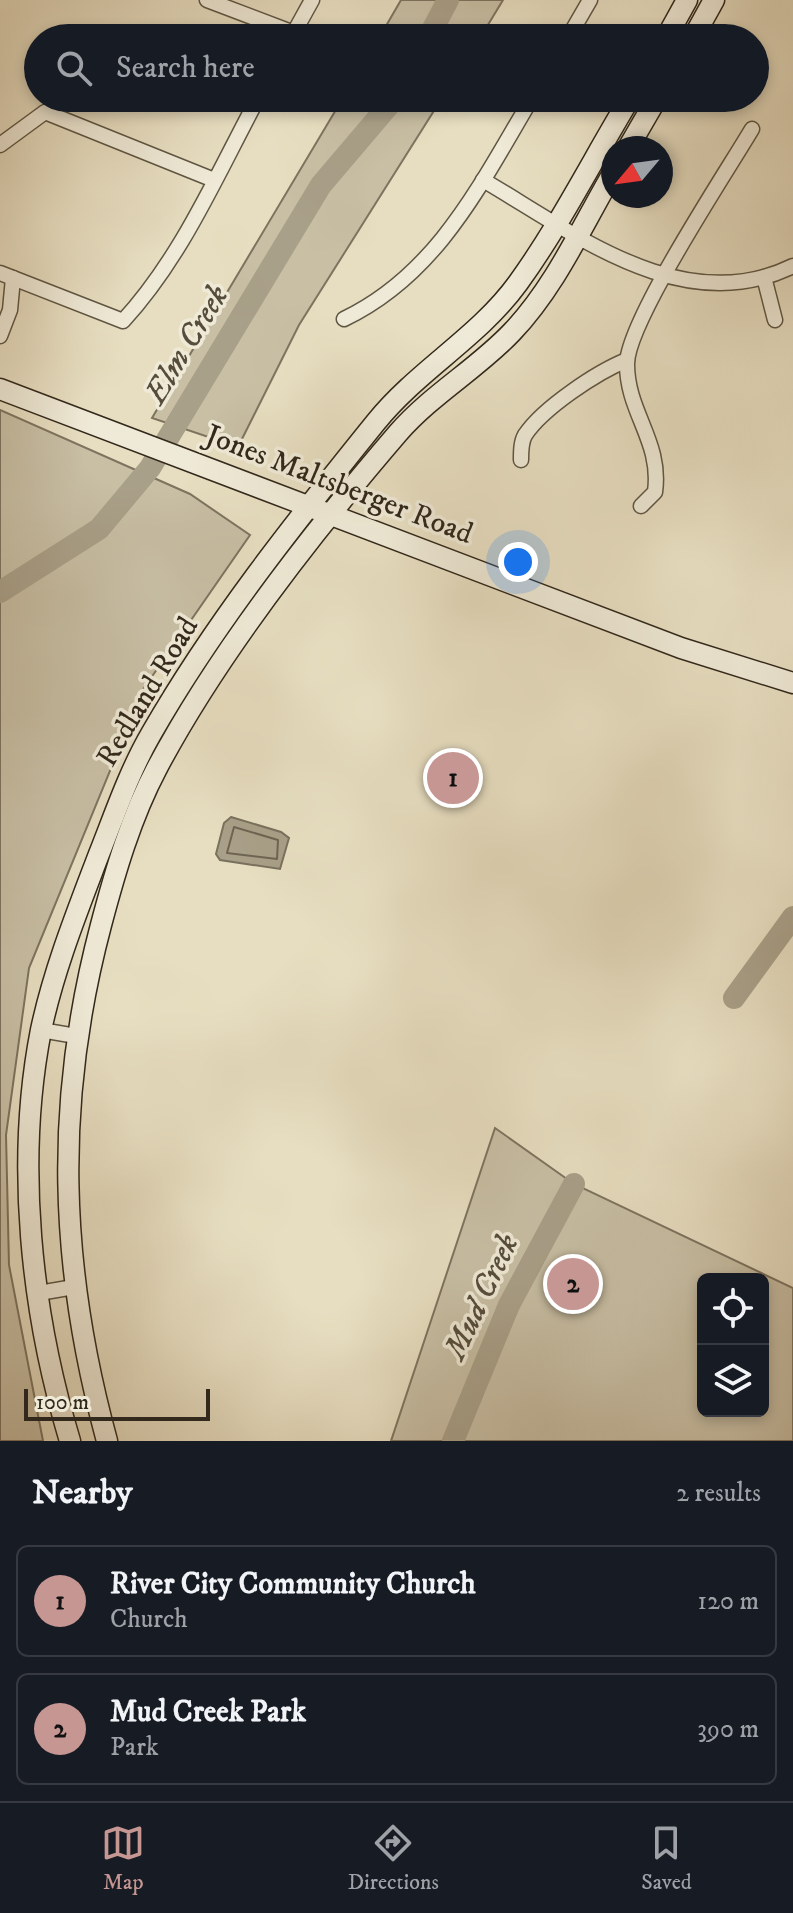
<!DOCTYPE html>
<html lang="en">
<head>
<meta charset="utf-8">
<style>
	:root { --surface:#171b24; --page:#242831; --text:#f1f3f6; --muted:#9ea1a6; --line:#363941; --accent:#c59692 }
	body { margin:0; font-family:"IM FELL DW Pica",serif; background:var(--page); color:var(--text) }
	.controls { position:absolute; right:24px; bottom:24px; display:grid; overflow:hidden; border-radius:12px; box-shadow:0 4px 12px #0003 }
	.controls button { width:72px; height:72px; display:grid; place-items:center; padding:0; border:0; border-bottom:2px solid var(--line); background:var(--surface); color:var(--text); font:40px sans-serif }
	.compass { position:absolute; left:601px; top:136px; width:72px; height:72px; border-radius:50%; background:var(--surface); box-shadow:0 4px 12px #0003; rotate:241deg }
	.scale { position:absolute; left:24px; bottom:20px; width:186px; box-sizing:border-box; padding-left:8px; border:4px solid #32281b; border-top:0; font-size:22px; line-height:28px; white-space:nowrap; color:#32281b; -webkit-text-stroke:6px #efead7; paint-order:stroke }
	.you { position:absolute; left:518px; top:562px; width:28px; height:28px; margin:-20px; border:6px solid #fff; border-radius:50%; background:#1a73e8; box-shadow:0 0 0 12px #1a73e833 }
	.badge { display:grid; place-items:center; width:52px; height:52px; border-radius:50%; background:var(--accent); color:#111; font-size:26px; font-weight:700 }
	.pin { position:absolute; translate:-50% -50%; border:4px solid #fff; box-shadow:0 2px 8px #0006 }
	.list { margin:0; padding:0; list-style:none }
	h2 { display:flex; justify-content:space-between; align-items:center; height:104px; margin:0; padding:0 32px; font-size:34px }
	h2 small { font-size:26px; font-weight:400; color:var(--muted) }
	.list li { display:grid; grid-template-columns:52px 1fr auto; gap:24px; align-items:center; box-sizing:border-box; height:112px; margin:0 16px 16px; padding:0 16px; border:2px solid var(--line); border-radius:12px }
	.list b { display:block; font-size:30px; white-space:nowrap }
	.list p { margin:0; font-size:26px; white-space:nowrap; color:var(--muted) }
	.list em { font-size:26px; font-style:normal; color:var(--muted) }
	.icon { flex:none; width:44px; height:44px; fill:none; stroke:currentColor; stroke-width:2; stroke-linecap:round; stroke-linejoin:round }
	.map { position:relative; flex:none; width:793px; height:1441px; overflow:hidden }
	.search { position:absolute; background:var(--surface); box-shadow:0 4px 12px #0003; left:24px; right:24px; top:24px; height:88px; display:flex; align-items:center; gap:20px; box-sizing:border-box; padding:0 28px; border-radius:44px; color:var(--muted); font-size:30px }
	.sheet { height:360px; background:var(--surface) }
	nav { display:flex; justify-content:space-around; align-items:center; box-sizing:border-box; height:112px; border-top:2px solid var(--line); background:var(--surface); font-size:22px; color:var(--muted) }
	nav a { display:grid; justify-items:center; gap:4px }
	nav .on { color:var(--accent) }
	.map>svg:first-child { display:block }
	.green { fill:#c8bfa5; stroke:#7d7460; stroke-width:2; fill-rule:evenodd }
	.water { fill:#a9a089; stroke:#79705d; stroke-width:2 }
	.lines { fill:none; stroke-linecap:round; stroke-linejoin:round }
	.shore { stroke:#6e6452; stroke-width:2 }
	.river { stroke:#a9a089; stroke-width:22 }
	.street-casing { stroke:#5f5644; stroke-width:17 }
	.secondary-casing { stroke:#32281b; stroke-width:23 }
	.street { stroke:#efead7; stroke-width:14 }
	.secondary { stroke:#efead7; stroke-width:20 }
	.labels { text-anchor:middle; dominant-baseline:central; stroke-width:7; stroke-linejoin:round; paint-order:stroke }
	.street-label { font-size:30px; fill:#32281b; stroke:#efead7 }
	.water-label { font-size:32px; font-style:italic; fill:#564c3c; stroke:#efead7 }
</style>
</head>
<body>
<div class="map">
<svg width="793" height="1441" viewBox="0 0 793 1441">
	<rect width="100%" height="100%" fill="#e7dec1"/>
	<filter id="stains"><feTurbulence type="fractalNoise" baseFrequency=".0025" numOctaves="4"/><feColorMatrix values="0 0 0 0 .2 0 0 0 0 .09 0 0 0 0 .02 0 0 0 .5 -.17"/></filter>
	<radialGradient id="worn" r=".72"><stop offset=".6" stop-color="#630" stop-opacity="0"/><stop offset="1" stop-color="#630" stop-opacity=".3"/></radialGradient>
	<g class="green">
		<path d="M 401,0 L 503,0 L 480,38 L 379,38 Z"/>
		<path d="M 343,98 L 442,98 L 299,325 L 238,447 L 152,418 Z"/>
		<path d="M 0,410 L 190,494 L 250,535 L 144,688 L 29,968 L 6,1135 L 9,1265 L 43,1441 L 0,1441 Z"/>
		<path d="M 495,1128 L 574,1184 L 793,1288 L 793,1441 L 391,1441 ZM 703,1279 L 763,1279 L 763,1411 L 703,1411 Z"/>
	</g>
	<path class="water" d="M 231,817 L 281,832 L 289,838 L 280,869 L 220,860 L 216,854 L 224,823 Z"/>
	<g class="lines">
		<path class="shore" d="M 234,827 L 278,840 L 277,859 L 227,853 Z"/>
		<g class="river">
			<path d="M 428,38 L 448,0"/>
			<path d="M 0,592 L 99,529 L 150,468 L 321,185 L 395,98"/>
			<path d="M 734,998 L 793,917"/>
			<path d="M 453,1441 L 509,1305 L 574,1184"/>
		</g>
		<defs>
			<g id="street">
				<path d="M 207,0 L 294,33"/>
				<path d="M 291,38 L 312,0"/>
				<path d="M 568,38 L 590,0"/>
				<path d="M 0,145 L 45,112 L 214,180"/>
				<path d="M 483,180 C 574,233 683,320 793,266"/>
				<path d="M 0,273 L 123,321 C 182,257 217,174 258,98"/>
				<path d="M 764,277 L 775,320"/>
				<path d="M 344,319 C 438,274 481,183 532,98"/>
				<path d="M 0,336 L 10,310 L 13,278"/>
				<path d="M 521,460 C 521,451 521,442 525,435 C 543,408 597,372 627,360"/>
				<path d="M 641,506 L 655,492 C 662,441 627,413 627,364 C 627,322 726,173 752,129"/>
				<path d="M 41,1030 L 76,1036"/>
				<path d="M 39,1293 L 74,1287"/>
			</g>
			<g id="secondary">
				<path d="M 666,38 L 687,0"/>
				<path d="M 693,38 L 714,0"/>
				<path d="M 628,148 L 657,98"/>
				<path d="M 0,389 L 681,648 L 793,683"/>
				<path d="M 70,1441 C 31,1312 15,1163 41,1030 C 54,969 77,912 99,854 C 115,814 129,772 151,734 C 214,624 296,521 376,422 C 418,370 479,337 518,283 C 560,225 593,159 630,98"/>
				<path d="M 107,1441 C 59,1265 54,1102 101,925 C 115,872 131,817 157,768 C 218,653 313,532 398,433 C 432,394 477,369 512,332 C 555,287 582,226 613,173"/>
			</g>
		</defs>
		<use href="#street" class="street-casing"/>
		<use href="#secondary" class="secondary-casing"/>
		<use href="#street" class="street"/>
		<use href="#secondary" class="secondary"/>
	</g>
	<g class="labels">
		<g class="street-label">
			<text transform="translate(339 485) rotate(21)">Jones Maltsberger Road</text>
			<text transform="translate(148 692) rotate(-59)">Redland Road</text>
		</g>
		<g class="water-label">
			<text transform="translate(187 345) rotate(-59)">Elm Creek</text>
			<text transform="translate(482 1297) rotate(-65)">Mud Creek</text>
		</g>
	</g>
	<rect width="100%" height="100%" filter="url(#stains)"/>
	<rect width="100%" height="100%" fill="url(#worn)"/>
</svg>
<div class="controls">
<button><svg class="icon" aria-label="locate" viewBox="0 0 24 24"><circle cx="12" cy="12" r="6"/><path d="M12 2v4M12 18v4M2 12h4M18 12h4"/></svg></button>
<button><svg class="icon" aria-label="layers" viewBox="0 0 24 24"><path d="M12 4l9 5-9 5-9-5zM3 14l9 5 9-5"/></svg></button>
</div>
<svg class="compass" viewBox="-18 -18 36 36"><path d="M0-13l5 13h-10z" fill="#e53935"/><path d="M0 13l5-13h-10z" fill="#9ea1a6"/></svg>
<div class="scale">100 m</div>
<div class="you"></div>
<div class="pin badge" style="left:453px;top:778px">1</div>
<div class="pin badge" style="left:573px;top:1284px">2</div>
<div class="search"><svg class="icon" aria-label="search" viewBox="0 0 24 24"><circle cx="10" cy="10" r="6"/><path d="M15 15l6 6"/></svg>Search here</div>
</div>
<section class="sheet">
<h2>Nearby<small>2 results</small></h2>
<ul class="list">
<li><span class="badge">1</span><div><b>River City Community Church</b><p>Church</p></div><em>120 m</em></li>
<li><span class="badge">2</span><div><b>Mud Creek Park</b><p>Park</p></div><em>390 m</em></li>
</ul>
</section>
<nav>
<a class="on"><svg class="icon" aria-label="map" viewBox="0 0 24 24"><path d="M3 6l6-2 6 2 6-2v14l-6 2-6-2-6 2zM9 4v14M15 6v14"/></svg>Map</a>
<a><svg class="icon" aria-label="directions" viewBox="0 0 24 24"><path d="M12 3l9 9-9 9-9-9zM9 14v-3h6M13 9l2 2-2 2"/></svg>Directions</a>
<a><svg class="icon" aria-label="saved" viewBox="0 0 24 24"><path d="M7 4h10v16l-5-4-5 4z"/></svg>Saved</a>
</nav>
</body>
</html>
